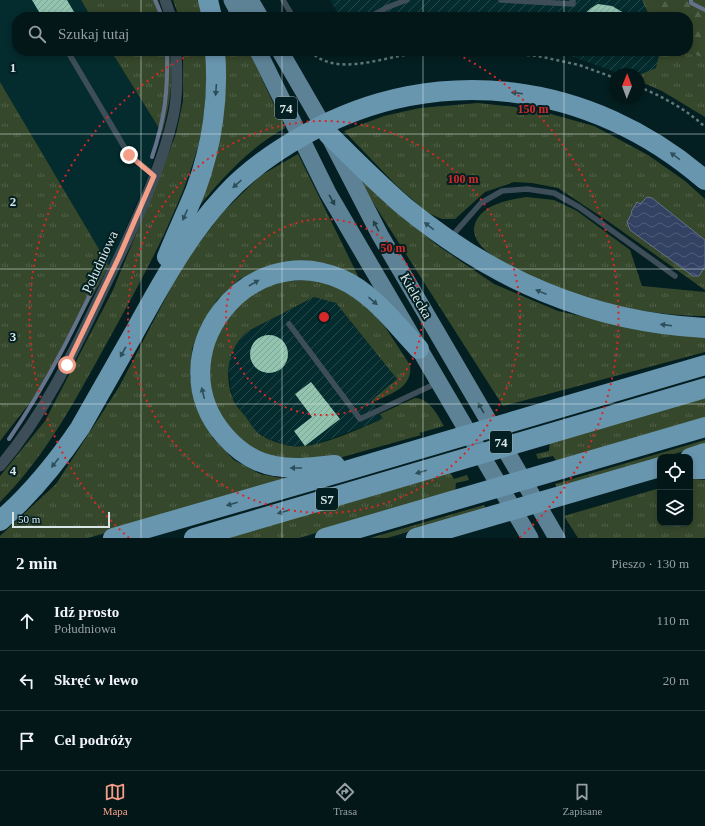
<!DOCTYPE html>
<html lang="pl">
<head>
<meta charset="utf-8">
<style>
	:root { --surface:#031719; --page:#0d2022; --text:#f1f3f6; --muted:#979fa2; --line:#243638; --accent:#f49e87 }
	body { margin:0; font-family:"Times New Roman",serif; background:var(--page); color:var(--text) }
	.controls { position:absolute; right:12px; bottom:12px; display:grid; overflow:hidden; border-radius:8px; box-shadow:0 2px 6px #0003 }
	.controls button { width:36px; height:36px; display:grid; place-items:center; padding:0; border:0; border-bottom:1px solid var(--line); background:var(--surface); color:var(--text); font:20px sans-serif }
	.compass { position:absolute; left:609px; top:68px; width:36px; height:36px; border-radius:50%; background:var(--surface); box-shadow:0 2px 6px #0003; rotate:1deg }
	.scale { position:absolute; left:12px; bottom:10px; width:98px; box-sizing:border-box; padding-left:4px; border:2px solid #d7e7e8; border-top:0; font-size:11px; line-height:14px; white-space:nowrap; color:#d7e7e8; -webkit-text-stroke:3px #041f21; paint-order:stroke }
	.stop { position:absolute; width:12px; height:12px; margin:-9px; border:3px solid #f49e87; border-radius:50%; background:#fff }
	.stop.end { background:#f49e87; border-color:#fff; box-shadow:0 1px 4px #0008 }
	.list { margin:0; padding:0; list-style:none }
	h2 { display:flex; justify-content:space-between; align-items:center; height:52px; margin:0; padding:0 16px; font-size:17px }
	h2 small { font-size:13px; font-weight:400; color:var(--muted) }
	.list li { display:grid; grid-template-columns:26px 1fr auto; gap:12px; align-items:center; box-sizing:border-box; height:60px; padding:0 16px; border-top:1px solid var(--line) }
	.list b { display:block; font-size:15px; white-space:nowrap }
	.list p { margin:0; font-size:13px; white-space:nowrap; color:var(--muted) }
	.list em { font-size:13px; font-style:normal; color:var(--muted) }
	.icon { flex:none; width:22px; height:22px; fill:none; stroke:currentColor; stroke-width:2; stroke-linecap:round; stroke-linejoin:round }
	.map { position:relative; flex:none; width:705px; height:538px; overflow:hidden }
	.search { position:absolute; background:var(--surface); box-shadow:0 2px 6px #0003; left:12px; right:12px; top:12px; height:44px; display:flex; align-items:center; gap:10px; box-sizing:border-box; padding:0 14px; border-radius:16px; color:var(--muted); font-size:15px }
	.sheet { height:232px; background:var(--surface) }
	nav { display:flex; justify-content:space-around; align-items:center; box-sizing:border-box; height:56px; border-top:1px solid var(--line); background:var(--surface); font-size:11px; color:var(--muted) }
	nav a { display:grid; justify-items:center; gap:2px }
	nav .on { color:var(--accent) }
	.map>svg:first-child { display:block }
	.built { fill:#042b2d }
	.industrial { fill:url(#industrial-furrows) }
	.grass { fill:url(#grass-tufts) }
	.forest { fill:url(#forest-firs) }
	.water { fill:url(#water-waves); stroke:#64738b }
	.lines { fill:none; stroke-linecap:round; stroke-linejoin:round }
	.stream { stroke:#64738b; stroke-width:4 }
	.building { fill:url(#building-hatch) }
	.path { stroke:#617779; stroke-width:2.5; stroke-dasharray:3 3; stroke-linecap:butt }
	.lane { stroke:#3d4e58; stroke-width:5.5 }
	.street { stroke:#3d4e58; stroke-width:11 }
	.primary { stroke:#5d8296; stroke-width:17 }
	.highway { stroke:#6996af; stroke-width:20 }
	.oneway { fill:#2c4f5a }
	.oneway2 { fill:#23424a }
	.route { stroke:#f49e87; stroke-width:5 }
	.grid { fill:none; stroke:#d7e7e8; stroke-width:1; stroke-opacity:0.55 }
	.ring { fill:none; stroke:#d62828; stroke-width:2; stroke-dasharray:2 4 }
	.labels { text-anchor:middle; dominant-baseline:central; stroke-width:4; stroke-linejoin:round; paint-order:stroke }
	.shield { fill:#041f21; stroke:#98abac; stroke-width:1 }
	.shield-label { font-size:13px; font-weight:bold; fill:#d7e7e8 }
	.street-label { font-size:14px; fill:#d7e7e8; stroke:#041f21 }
	.grid-label { font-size:13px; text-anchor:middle; font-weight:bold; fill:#d7e7e8; stroke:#041f21; stroke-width:4; stroke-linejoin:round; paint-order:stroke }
	.centre { fill:#d62828; stroke:#041f21; stroke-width:2 }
	.ring-label { font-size:12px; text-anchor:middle; font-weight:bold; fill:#d62828; stroke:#041f21; stroke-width:4; stroke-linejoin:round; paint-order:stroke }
</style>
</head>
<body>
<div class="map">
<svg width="705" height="538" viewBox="0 0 705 538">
	<defs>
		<pattern id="industrial-furrows" width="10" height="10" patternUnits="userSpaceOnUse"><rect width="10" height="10" fill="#042b2d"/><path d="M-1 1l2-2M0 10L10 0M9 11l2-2" fill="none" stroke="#284a4b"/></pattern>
		<pattern id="grass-tufts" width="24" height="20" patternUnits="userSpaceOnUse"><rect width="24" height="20" fill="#36482b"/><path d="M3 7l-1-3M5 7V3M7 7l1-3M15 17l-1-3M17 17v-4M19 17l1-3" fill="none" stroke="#52624a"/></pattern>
		<pattern id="forest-firs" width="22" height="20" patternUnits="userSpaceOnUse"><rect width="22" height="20" fill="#36482b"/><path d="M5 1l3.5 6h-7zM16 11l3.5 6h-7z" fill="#52624a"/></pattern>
		<pattern id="water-waves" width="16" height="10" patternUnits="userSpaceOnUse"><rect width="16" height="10" fill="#334163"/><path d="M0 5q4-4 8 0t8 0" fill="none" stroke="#505c79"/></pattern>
		<pattern id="building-hatch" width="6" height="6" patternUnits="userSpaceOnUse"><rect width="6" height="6" fill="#92c4b0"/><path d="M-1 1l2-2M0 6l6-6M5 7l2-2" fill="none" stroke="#7ea496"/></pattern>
	</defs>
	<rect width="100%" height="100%" fill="#041f21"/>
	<path class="built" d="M 0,0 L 81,0 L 91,17 L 17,17 L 17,51 L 111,51 L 162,133 L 148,176 L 109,266 L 0,82 Z"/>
	<g class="industrial">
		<path d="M 330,0 L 642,0 L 650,17 L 340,17 Z"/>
		<path d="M 545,51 L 660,51 L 657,68 L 639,75 L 621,74 L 571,56 Z"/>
		<path d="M 314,297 L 336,303 L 397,379 L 372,400 L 383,419 L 317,444 L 303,446 L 290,446 L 263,437 L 255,431 L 232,398 L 228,365 L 235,346 L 248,331 Z"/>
	</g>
	<g class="grass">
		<path d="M 81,0 L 158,0 L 164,17 L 91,17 Z"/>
		<path d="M 173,0 L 200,0 L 203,17 L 179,17 Z"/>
		<path d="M 111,51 L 170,51 C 174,82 170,103 162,133 Z"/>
		<path d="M 183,51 L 206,51 C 207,84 206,118 197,150 C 177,217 142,279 109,339 C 77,397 47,455 0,502 L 0,476 L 45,421 L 113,290 L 155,188 L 176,134 L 183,101 Z"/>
		<path d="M 223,51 L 249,51 L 285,128 C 250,147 221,179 196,210 Z"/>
		<path d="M 660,51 L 683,51 L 705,58 L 705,117 L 662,91 L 639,81 L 639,75 L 656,68 Z"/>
		<path d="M 0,82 L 109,266 L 43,386 L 0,441 Z"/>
		<path d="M 478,103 L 533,109 L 594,126 L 648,155 L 685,181 L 705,199 L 705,290 L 612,224 L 558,188 L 532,183 L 514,182 L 485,192 L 455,219 L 442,219 L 428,213 L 398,187 L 344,131 L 384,116 L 420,108 Z"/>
		<path d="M 298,154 L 362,284 L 293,262 L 265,267 L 240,279 L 217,300 L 201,326 L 192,349 L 190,377 L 196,406 L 213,438 L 234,460 L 260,474 L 292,480 L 88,538 L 0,538 L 0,536 L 56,484 L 119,387 L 185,261 L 223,212 L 260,176 Z"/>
		<path d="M 344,157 L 383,201 L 437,245 L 494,284 L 558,311 L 634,328 L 705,334 L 705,352 L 503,406 Z"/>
		<path d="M 526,197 L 554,200 L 577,211 L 630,250 L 642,286 L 705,292 L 705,316 C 672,316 638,311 606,303 C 580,296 462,261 475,224 C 482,204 509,200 526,197 Z"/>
		<path d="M 308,280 L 331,283 L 367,306 L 385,327 L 410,365 C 413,388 390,394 373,402 L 372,400 L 397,379 L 336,303 L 314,297 L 248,331 C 228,348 224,373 232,397 C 234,404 241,411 246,417 C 251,425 256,433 264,437 C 271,441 281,444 290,446 C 317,450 357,429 383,419 L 380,414 L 415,398 C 430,399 437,414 444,426 L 419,433 L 421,435 L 339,458 L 281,460 L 259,452 L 240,441 L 223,419 L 212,396 L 208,374 L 212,347 L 221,327 L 251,292 L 283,281 Z"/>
		<path d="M 705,396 L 705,418 L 557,462 L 553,456 L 538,459 L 536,454 L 549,451 L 550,441 Z"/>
		<path d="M 705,440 L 705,445 L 557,488 L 555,484 Z"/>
		<path d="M 449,471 L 454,479 L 467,475 L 469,480 L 456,483 L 455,492 L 299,538 L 221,538 Z"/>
		<path d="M 695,479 L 705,480 L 705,538 L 578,538 L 564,516 L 660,488 L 660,523 L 690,523 L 690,480 Z"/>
		<path d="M 484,505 L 486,509 L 387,538 L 370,538 Z"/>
	</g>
	<path class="forest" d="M 642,0 L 705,0 L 705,58 L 683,51 L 688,51 L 688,17 L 650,17 Z"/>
	<path class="water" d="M 647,197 L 652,198 L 705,240 L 705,266 L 699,276 L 693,276 L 630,230 L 627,222 L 632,213 L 631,212 L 637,202 L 640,204 Z"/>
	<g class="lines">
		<g class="stream">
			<path d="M 155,0 L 161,14"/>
			<path d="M 691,0 L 691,3 L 705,10"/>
			<path d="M 152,157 C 165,118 168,92 167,51"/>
			<path d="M 9,439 C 49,381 79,319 108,256"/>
		</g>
	</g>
	<g class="building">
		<path d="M 32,0 L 67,0 L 77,17 L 42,17 Z"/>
		<path d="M 598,4 L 612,6 L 631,17 L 581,17 L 591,8 Z"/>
		<circle cx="269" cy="354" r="19"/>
		<path d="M 311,382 L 340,419 L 305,446 L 294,431 L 312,417 L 295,394 Z"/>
	</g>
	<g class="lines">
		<g class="path">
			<path d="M 310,51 C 335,77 380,58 411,54 C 426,52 442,52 457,51"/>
			<path d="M 485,51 L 538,56 L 579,65 L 615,78"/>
			<path d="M 639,87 C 660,95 689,111 705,127"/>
		</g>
		<g class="lane">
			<path d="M 283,0 L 293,17"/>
			<path d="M 501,0 L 573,4 L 573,0"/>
			<path d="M 370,17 L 388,7 L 407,0"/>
			<path d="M 68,52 L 129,155 L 154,175"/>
			<path d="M 451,237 L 481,203 L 502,191 L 527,189 L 554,193 L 579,207 L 675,276"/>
			<path d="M 289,324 L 360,419 L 437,383"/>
		</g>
		<g class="street">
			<path d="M 165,0 L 171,17"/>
			<path d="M 0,466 C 47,411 77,345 108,280 C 132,230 161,171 173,117 C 178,96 177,73 176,51"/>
		</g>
		<g class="primary">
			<path d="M 232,0 L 241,17"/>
			<path d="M 250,0 L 260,17"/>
			<path d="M 258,51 L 328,193 L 530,538"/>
			<path d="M 280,51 L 328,134 L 380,235 L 557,538"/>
		</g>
		<g class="highway">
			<path d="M 208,0 L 212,17"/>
			<path d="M 328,134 C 353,158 378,184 405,207 C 493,279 590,322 705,328"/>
			<path d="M 167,257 C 176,234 187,212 196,189 C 212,146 219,97 215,51"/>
			<path d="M 690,458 L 705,453"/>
			<path d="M 335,465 C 315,467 295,470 275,466 C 255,463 237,450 224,435 C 156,356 246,237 341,279 C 373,293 396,325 419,349"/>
			<path d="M 690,469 L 705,469"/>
			<path d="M 0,521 C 31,494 57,462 80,428 C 98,396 116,365 134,333 C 161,284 187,236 225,195 C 248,170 277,150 306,134 C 438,60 592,82 705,180"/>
			<path d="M 113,538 L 345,471 L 705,365"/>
			<path d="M 194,538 L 705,388"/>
			<path d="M 325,538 L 705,427"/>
			<path d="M 416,538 L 660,467"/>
		</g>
	</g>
	<defs><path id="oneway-solid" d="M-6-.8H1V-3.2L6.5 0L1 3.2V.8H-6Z"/></defs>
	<g class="oneway">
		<use href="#oneway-solid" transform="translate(216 90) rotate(94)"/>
		<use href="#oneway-solid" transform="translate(517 93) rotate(-173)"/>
		<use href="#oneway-solid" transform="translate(675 156) rotate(-144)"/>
		<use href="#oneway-solid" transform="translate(237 184) rotate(138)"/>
		<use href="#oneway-solid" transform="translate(185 215) rotate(114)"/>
		<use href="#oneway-solid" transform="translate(429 226) rotate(-143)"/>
		<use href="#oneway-solid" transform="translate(254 283) rotate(-30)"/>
		<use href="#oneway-solid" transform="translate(541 292) rotate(-158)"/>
		<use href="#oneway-solid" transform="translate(373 301) rotate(41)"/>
		<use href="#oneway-solid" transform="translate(666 325) rotate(-173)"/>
		<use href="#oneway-solid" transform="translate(123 352) rotate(119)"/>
		<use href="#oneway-solid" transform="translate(203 393) rotate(-103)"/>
		<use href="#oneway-solid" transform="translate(55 463) rotate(128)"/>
		<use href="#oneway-solid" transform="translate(296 468) rotate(-180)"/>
		<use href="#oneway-solid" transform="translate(421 472) rotate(164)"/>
		<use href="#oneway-solid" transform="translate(232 504) rotate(164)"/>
		<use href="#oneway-solid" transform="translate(283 512) rotate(164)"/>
	</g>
	<g class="oneway2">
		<use href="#oneway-solid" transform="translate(332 200) rotate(61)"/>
		<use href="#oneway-solid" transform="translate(376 226) rotate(-118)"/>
		<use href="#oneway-solid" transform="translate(481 408) rotate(-120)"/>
	</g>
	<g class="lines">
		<path class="route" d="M 67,365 L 119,257 L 154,176 L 129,155"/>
	</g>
	<path class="grid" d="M 141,0 L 141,17M 282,0 L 282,17M 423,0 L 423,17M 564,0 L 564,17M 141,51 L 141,538M 282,51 L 282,538M 423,51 L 423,538M 564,51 L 564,538M 0,134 L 705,134M 0,269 L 705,269M 0,404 L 705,404"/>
	<g class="ring">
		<circle cx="324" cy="317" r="98"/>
		<circle cx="324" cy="317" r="196"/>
		<path d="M129 538A295 295 0 0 1 195 52M453 52A295 295 0 0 1 519 538"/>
	</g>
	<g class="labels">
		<g class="shield">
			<rect x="275" y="97" width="22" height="22" rx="3"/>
			<rect x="490" y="431" width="22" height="22" rx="3"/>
			<rect x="316" y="488" width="22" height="22" rx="3"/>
		</g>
		<g class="shield-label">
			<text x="286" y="108">74</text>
			<text x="501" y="442">74</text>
			<text x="327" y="499">S7</text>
		</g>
		<g class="street-label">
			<text transform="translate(100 262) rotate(-65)">Południowa</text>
			<text transform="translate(416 296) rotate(60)">Kielecka</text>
		</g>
	</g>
	<g class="grid-label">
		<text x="13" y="72">1</text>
		<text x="13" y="206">2</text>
		<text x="13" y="341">3</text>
		<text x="13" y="475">4</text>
	</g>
	<circle cx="324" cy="317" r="6" class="centre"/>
	<g class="ring-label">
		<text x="533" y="113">150 m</text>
		<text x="463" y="183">100 m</text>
		<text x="393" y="252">50 m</text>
	</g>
</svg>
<div class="controls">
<button><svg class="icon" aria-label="locate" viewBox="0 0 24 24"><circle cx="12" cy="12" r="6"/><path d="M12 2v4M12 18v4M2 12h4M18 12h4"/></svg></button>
<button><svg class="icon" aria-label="layers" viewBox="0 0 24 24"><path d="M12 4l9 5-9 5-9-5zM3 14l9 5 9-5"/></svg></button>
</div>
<svg class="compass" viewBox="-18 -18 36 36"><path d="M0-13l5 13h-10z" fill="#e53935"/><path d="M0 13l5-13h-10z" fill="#979fa2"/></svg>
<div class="scale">50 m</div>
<div class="stop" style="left:67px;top:365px"></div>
<div class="stop end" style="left:129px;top:155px"></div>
<div class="search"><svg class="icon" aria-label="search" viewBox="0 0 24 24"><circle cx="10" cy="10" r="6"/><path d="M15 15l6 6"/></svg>Szukaj tutaj</div>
</div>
<section class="sheet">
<h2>2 min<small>Pieszo · 130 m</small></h2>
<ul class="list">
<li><svg class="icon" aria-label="ahead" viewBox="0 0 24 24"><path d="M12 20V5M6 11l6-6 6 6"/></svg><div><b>Idź prosto</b><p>Południowa</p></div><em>110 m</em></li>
<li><svg class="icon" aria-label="left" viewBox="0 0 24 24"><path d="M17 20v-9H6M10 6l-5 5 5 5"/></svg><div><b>Skręć w lewo</b></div><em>20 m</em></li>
<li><svg class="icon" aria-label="arrive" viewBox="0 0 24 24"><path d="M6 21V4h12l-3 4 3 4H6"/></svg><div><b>Cel podróży</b></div></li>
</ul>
</section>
<nav>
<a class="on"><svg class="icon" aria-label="map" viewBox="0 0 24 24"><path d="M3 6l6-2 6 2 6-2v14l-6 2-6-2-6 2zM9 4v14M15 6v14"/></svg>Mapa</a>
<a><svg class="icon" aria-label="directions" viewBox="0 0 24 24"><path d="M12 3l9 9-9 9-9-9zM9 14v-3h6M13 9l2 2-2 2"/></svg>Trasa</a>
<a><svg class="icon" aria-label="saved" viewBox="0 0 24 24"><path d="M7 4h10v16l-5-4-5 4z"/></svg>Zapisane</a>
</nav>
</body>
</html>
